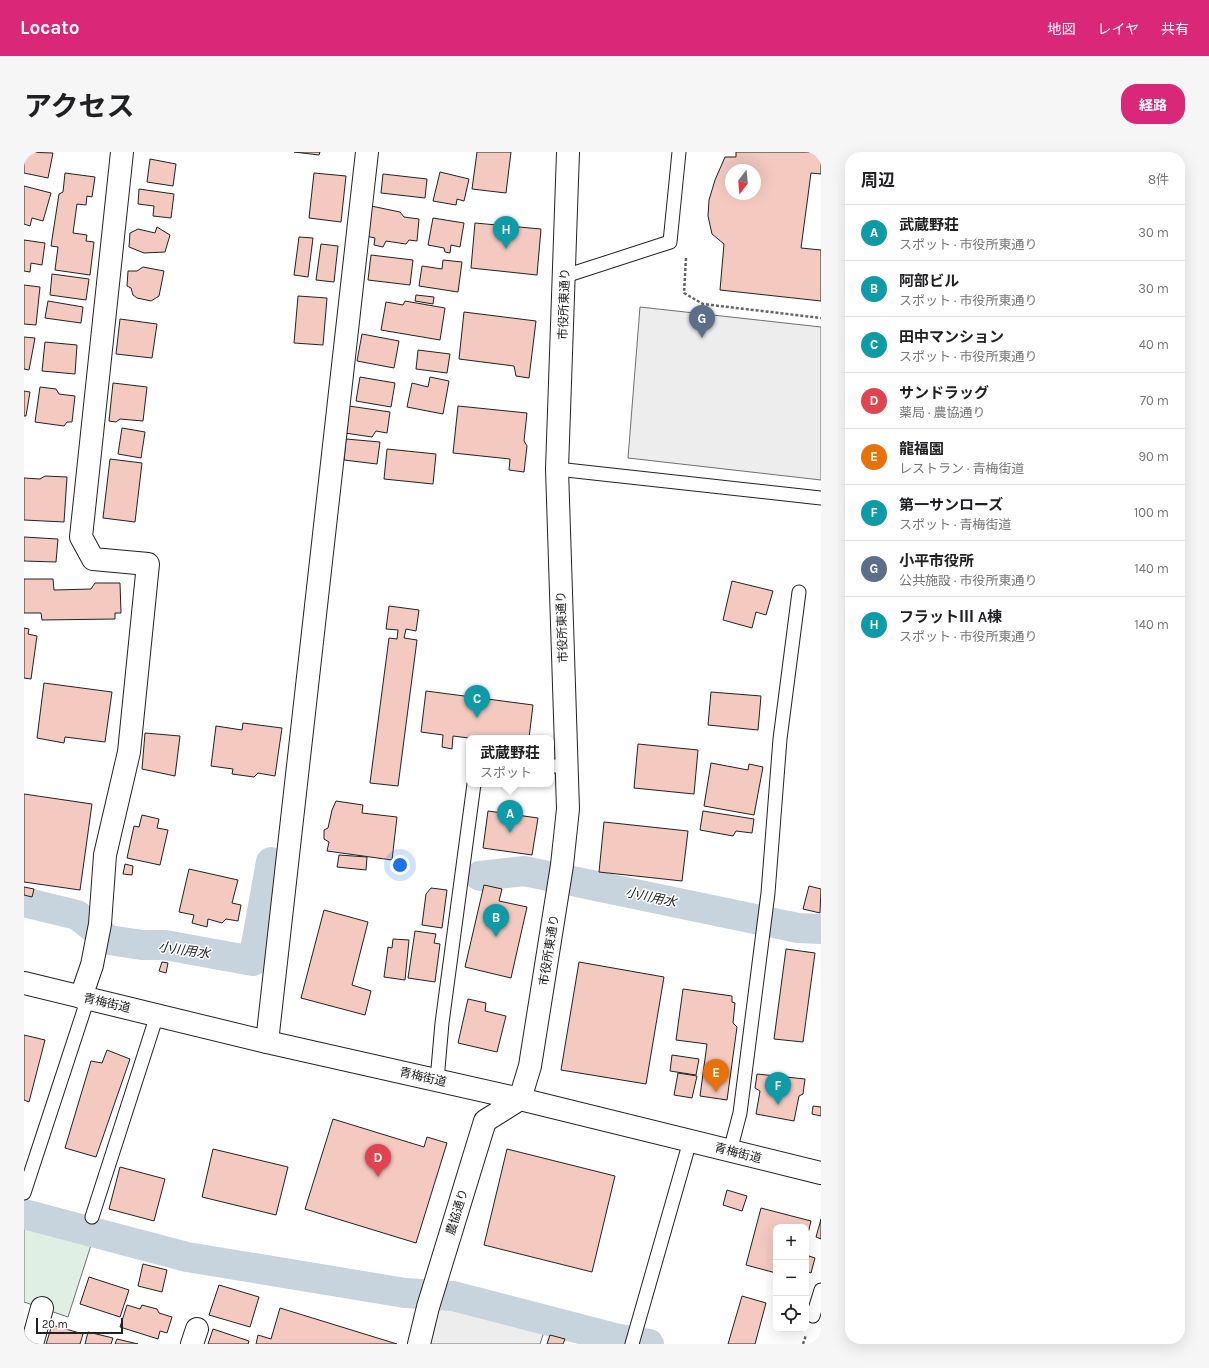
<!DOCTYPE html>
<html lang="ja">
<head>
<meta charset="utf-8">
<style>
	:root { --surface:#fff; --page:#f6f6f6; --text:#202124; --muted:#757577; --line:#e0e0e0; --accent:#db2777 }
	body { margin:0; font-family:Karla,"Noto Sans JP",sans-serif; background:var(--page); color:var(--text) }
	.controls { position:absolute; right:12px; bottom:12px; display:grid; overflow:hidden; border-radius:8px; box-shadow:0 4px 16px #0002 }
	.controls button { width:36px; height:36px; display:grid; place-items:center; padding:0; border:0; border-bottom:1px solid var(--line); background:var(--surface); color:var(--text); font:20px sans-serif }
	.compass { position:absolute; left:701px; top:12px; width:36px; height:36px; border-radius:50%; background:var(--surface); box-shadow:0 4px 16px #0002; rotate:196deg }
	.scale { position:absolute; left:12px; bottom:10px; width:87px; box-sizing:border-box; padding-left:4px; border:2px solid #222; border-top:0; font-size:11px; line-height:14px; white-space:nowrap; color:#222; -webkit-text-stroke:3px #fff; paint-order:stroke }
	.you { position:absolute; left:376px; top:713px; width:14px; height:14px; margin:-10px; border:3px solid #fff; border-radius:50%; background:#1a73e8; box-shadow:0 0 0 6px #1a73e833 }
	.badge { display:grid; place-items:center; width:26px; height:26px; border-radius:50%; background:var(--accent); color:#fff; font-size:13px; font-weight:700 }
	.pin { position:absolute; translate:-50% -33px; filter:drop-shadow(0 1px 2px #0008) }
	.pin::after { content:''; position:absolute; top:21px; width:14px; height:12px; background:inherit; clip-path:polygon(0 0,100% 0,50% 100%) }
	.popup { position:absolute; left:442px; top:583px; width:88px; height:52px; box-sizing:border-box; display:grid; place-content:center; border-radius:8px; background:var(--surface); filter:drop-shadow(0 1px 3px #0005); font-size:13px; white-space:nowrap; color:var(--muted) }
	.popup b { font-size:15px; color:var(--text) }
	.popup::after { content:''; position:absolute; left:50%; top:100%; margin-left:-8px; border:8px solid transparent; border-top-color:var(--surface) }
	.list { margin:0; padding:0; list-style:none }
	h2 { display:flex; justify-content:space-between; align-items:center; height:52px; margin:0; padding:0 16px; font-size:17px }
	h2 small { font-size:13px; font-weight:400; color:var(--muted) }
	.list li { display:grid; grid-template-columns:26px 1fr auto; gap:12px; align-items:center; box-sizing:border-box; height:56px; padding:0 16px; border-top:1px solid var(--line) }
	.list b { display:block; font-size:15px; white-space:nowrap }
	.list p { margin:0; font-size:13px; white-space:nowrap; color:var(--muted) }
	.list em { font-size:13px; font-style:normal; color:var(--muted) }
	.icon { flex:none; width:22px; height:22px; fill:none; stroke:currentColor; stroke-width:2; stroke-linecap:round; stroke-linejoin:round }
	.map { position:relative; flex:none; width:797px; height:1192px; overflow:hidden; border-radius:16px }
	header { display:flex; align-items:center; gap:24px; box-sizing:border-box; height:56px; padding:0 20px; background:var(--accent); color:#fff }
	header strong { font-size:19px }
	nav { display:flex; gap:22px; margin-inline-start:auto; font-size:14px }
	.intro { display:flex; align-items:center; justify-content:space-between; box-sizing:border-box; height:96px; padding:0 24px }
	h1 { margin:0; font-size:28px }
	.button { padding:10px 18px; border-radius:16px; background:var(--accent); color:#fff; font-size:14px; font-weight:700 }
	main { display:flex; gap:24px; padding:0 24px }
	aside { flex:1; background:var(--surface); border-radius:16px; box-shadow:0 4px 16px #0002 }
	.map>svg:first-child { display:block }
	.green { fill:#e0efe3; stroke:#6f6f6f }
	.parking { fill:#ededed; stroke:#6f6f6f }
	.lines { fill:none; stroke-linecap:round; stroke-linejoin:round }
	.canal { stroke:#c7d3dd; stroke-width:30 }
	.building { fill:#f3c9c0; stroke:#222; fill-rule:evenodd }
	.service-casing { stroke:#222; stroke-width:15 }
	.minor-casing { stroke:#222; stroke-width:24 }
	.tertiary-casing { stroke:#222; stroke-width:24 }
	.primary-casing { stroke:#222; stroke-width:24 }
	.path { stroke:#646464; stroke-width:2.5; stroke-dasharray:3 2; stroke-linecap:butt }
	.service { stroke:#fff; stroke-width:13 }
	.minor { stroke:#fff; stroke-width:22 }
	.tertiary { stroke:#fff; stroke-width:22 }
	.primary { stroke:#fff; stroke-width:22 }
	.labels { text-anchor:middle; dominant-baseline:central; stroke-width:3; stroke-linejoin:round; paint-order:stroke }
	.street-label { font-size:12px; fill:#222; stroke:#fff }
	.water-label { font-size:13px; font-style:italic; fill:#222; stroke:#fff }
</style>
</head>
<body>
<header>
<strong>Locato</strong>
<nav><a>地図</a><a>レイヤ</a><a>共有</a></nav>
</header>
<div class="intro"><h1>アクセス</h1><a class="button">経路</a></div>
<main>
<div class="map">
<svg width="797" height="1192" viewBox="0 0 797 1192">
	<rect width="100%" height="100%" fill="#fff"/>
	<path class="green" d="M 0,1076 L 68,1090 L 44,1165 L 0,1150 Z"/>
	<g class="parking">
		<path d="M 616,155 L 797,175 L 797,328 L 604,306 Z"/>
		<path d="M 412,1153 L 521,1177 L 516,1192 L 404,1192 Z"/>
	</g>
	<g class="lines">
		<g class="canal">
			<path d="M 456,724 L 500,719 L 774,776 L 797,777"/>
			<path d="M 0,750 L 53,763 L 85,788 L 118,793 L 141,793 L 229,809 L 247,710"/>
			<path d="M 0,1062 L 163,1105 L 381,1141 L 429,1144 L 591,1186 L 625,1192"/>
		</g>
	</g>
	<g class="building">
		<path d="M 0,0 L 29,1 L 24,26 L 0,21 Z"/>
		<path d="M 270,0 L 296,0 L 295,3 Z"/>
		<path d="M 453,0 L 487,0 L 482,41 L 448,37 Z"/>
		<path d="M 712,0 L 797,0 L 797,22 L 787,21 L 777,96 L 797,98 L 797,149 L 696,138 L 700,92 L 688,82 L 684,64 L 685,48 L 691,28 L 701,5 L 712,5 ZM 707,18 L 731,18 L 731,42 L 707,42 Z"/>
		<path d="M 126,7 L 152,12 L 149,34 L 123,30 Z"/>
		<path d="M 416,20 L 445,27 L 440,49 L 433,47 L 432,53 L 409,49 Z"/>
		<path d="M 41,21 L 71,25 L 68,45 L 63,44 L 62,53 L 53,52 L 49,81 L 63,83 L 62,89 L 70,90 L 66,123 L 31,118 L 34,95 L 27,94 L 35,42 L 39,40 Z"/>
		<path d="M 290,21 L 322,24 L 317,70 L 285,66 Z"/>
		<path d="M 359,22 L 403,27 L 401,46 L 357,41 Z"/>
		<path d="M 0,34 L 27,41 L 19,69 L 8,66 L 6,74 L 0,72 Z"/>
		<path d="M 115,37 L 150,42 L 147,66 L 129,64 L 130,54 L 114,52 Z"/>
		<path d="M 347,54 L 376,60 L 380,65 L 395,67 L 393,89 L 385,88 L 382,92 L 362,89 L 359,95 L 350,93 L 351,86 L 342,84 Z"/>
		<path d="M 409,66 L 440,71 L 436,95 L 427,93 L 426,101 L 421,100 L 420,96 L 404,93 Z"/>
		<path d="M 451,71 L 517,77 L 513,123 L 447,116 Z"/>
		<path d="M 133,75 L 146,83 L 141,100 L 120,101 L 105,95 L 106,81 L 114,77 L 131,81 Z"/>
		<path d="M 275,85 L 289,86 L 284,125 L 270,123 Z"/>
		<path d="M 0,88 L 21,91 L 18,113 L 7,111 L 6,120 L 0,119 Z"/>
		<path d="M 297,92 L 314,94 L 310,130 L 292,128 Z"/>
		<path d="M 347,103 L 389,108 L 386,133 L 344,128 Z"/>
		<path d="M 419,108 L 438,110 L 434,140 L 395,134 L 398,114 L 418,117 Z"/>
		<path d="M 119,115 L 140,119 L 135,144 L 127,149 L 113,146 L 109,143 L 107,136 L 103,134 L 104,119 L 113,119 Z"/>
		<path d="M 28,122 L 65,127 L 62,148 L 26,143 Z"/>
		<path d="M 0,133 L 16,135 L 12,173 L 0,172 Z"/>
		<path d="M 392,143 L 410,145 L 409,152 L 391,149 Z"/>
		<path d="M 274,144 L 303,146 L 299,193 L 270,191 Z"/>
		<path d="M 24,149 L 59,155 L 57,171 L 21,166 Z"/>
		<path d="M 381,149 L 421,156 L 416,188 L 357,178 L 362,150 L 379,153 Z"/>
		<path d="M 440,160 L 512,169 L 505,226 L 492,224 L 490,214 L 435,207 Z"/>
		<path d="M 96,167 L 133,172 L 128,206 L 92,202 Z"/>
		<path d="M 338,182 L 375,189 L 370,216 L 333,209 Z"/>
		<path d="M 0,185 L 11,186 L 5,218 L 0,217 Z"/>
		<path d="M 21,190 L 53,193 L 51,222 L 18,219 Z"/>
		<path d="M 394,198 L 426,202 L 423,221 L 392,217 Z"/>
		<path d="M 336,225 L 371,231 L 367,255 L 332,249 Z"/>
		<path d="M 406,225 L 425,229 L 419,262 L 383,255 L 388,231 L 404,235 Z"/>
		<path d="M 89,231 L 123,235 L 119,269 L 96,267 L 92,270 L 85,269 Z"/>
		<path d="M 16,235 L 32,237 L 35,242 L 51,244 L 48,270 L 43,270 L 40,274 L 11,270 Z"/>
		<path d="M 0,239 L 6,240 L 2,264 L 0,264 Z"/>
		<path d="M 325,254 L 366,260 L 363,281 L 352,279 L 348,285 L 321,281 Z"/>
		<path d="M 434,254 L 503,261 L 500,289 L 503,294 L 500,320 L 485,318 L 486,307 L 429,301 Z"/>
		<path d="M 98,276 L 121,280 L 117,306 L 94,302 Z"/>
		<path d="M 322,287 L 356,290 L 353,312 L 320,308 Z"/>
		<path d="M 363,297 L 412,302 L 409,332 L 360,327 Z"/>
		<path d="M 86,307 L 118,311 L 111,370 L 79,366 Z"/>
		<path d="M 21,324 L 43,325 L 40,370 L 0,368 L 0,326 L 16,327 Z"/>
		<path d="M 0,385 L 34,387 L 32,410 L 0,409 Z"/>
		<path d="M 0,427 L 29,427 L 30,438 L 67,437 L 71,431 L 96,431 L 97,461 L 91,461 L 91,467 L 18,468 L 17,461 L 0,461 Z"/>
		<path d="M 708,429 L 749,439 L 742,463 L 732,460 L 728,476 L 699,468 Z"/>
		<path d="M 365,454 L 395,458 L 392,479 L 382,477 L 380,486 L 393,488 L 374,634 L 346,631 L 365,486 L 373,487 L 374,478 L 362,477 Z"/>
		<path d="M 0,476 L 5,477 L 4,482 L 13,484 L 7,527 L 0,526 Z"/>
		<path d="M 20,531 L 88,540 L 81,590 L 41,585 L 40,591 L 13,586 Z"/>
		<path d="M 402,539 L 509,553 L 505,586 L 445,586 L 429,584 L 428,597 L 418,595 L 419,583 L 397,580 Z"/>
		<path d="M 687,540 L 737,544 L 734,578 L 684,573 Z"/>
		<path d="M 219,571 L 258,576 L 251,624 L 234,621 L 230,625 L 208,622 L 209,617 L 187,614 L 192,574 L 218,578 Z"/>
		<path d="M 121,581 L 156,584 L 151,624 L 118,617 Z"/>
		<path d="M 614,592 L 674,598 L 670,642 L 610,636 Z"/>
		<path d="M 687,611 L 724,618 L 725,612 L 739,615 L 730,663 L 680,654 Z"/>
		<path d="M 0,642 L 68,652 L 56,738 L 0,730 Z"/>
		<path d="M 312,649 L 339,653 L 338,661 L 373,665 L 368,708 L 303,699 L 305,690 L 300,687 L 300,678 L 304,676 L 308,658 Z"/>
		<path d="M 464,659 L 514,666 L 508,703 L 459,696 Z"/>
		<path d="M 679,659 L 730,667 L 728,681 L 712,679 L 709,684 L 676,678 Z"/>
		<path d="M 118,663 L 135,667 L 133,676 L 144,678 L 136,713 L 103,706 L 110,674 L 115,675 Z"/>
		<path d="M 580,670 L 664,679 L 658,729 L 575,720 Z"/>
		<path d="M 315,703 L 343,705 L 342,718 L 313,715 Z"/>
		<path d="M 101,712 L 109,714 L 108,723 L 99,722 Z"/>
		<path d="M 165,717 L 214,728 L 208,751 L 217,753 L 214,769 L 202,767 L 198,771 L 184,767 L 183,775 L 168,771 L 170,763 L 155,760 Z"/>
		<path d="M 460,733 L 478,737 L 475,749 L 503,755 L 487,826 L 441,815 Z"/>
		<path d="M 785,734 L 797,737 L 796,761 L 779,757 Z"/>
		<path d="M 0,735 L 10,737 L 8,745 L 0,743 Z"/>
		<path d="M 407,736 L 423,738 L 418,776 L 398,773 L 402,742 Z"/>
		<path d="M 300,758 L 344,770 L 328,833 L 347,839 L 341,863 L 277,846 Z"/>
		<path d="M 391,779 L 412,782 L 410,791 L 416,792 L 411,830 L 384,826 Z"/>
		<path d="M 369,787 L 385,788 L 381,828 L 360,825 L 364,795 L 368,796 Z"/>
		<path d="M 762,797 L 791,801 L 779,890 L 750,887 Z"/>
		<path d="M 138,810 L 144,811 L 142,821 L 135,819 Z"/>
		<path d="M 555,810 L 640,825 L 622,932 L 537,918 Z"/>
		<path d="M 659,837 L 708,844 L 708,850 L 711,851 L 709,871 L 713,875 L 703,948 L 676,944 L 683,892 L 652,888 Z"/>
		<path d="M 444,847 L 462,851 L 461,859 L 482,864 L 473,900 L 434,891 Z"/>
		<path d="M 0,883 L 21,888 L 5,950 L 0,948 Z"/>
		<path d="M 83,898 L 106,907 L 72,1005 L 41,996 L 67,909 L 78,911 Z"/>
		<path d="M 648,903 L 675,907 L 672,923 L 646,919 Z"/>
		<path d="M 654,921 L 673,924 L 668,946 L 650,943 Z"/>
		<path d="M 733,922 L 781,927 L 779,942 L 775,944 L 770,969 L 732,962 L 736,939 L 731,936 Z"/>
		<path d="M 789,954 L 797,955 L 797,964 L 788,962 Z"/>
		<path d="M 309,967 L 400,995 L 403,985 L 423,991 L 392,1091 L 281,1057 Z"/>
		<path d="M 189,997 L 264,1015 L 252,1063 L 178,1045 Z"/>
		<path d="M 483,997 L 591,1024 L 568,1120 L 460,1093 Z"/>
		<path d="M 96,1015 L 141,1027 L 130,1069 L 85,1057 Z"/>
		<path d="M 703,1038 L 723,1044 L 718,1059 L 699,1053 Z"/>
		<path d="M 737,1056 L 787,1069 L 782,1090 L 782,1075 L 752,1075 L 752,1121 L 722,1113 Z"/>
		<path d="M 797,1067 L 797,1087 L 792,1085 Z"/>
		<path d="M 785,1104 L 791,1106 L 787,1121 L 782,1119 Z"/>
		<path d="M 119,1112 L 143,1118 L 138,1140 L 114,1134 Z"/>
		<path d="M 65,1125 L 105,1138 L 96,1165 L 56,1152 Z"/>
		<path d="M 195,1133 L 235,1145 L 226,1175 L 185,1163 Z"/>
		<path d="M 718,1144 L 742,1151 L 731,1192 L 704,1192 Z"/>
		<path d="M 103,1153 L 116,1157 L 118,1153 L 133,1157 L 135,1161 L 148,1165 L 143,1181 L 136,1179 L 134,1187 L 96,1175 Z"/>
		<path d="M 256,1156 L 373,1192 L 232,1192 L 234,1183 L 247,1187 Z"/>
		<path d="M 28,1173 L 59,1182 L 56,1192 L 22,1192 Z"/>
		<path d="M 189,1177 L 225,1189 L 224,1192 L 184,1192 Z"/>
		<path d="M 64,1180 L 89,1186 L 87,1192 L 61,1192 Z"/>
		<path d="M 526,1183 L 541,1187 L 539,1192 L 523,1192 Z"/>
		<path d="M 93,1187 L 114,1192 L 91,1192 Z"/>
	</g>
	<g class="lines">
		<defs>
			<g id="service">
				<path d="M 541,124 L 646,90 L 655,0"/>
				<path d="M 533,317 L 797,346"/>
				<path d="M 527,614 L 543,614"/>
				<path d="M 413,928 L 418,871 L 450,632"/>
				<path d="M 706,999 L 716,961 L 744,741 L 756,587 L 775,440"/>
				<path d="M 0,1041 L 64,846"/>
				<path d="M 68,1065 L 133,863"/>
				<path d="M 789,1164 L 797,1138"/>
				<path d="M 608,1192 L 666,989"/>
			</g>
			<g id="minor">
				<path d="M 57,845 L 68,813 L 76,772 L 81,703 L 105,600 L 124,412 L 69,407 L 57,385 L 98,0"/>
				<path d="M 243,890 L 343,0"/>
				<path d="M 8,1192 L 18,1156"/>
				<path d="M 168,1192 L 173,1177"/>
				<path d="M 395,1192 L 404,1155 L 461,969 L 496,947"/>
			</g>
			<path id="tertiary" d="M 496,947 L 506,914 L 538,713 L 544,657 L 533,317 L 544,0"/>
			<path id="primary" d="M 0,831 L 243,890 L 496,947 L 797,1021"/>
		</defs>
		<use href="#service" class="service-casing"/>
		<use href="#minor" class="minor-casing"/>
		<use href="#tertiary" class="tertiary-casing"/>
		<use href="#primary" class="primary-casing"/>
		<g class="path">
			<path d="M 662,106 L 660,141 L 679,152 L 797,166"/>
			<path d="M 779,1192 L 782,1183"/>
		</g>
		<use href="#service" class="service"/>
		<use href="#minor" class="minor"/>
		<use href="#tertiary" class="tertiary"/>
		<use href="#primary" class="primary"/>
	</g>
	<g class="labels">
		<g class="street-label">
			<text transform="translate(540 152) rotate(-88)">市役所東通り</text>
			<text transform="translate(538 475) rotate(-92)">市役所東通り</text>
			<text transform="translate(525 798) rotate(-81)">市役所東通り</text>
			<text transform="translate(83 851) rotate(13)">青梅街道</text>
			<text transform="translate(399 925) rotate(13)">青梅街道</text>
			<text transform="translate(714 1001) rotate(14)">青梅街道</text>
			<text transform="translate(433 1060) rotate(-73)">農協通り</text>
		</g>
		<g class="water-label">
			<text transform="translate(627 745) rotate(12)">小川用水</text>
			<text transform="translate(160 798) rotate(8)">小川用水</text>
		</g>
	</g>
</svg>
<div class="controls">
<button>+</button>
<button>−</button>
<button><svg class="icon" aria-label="locate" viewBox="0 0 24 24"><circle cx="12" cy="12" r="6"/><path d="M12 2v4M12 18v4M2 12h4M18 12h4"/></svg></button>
</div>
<svg class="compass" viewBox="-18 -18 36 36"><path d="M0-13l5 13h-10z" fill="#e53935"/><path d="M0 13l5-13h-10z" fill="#757577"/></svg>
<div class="scale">20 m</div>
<div class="you"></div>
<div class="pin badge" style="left:486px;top:681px;background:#0f9aa8">A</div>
<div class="popup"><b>武蔵野荘</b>スポット</div>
<div class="pin badge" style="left:472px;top:785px;background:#0f9aa8">B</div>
<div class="pin badge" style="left:453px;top:566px;background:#0f9aa8">C</div>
<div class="pin badge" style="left:354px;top:1025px;background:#e0444e">D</div>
<div class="pin badge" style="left:692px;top:940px;background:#e8710a">E</div>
<div class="pin badge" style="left:754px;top:953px;background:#0f9aa8">F</div>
<div class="pin badge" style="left:678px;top:186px;background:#5c6f8a">G</div>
<div class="pin badge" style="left:482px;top:97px;background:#0f9aa8">H</div>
</div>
<aside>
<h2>周辺<small>8件</small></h2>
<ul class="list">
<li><span class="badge" style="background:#0f9aa8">A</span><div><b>武蔵野荘</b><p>スポット · 市役所東通り</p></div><em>30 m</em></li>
<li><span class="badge" style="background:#0f9aa8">B</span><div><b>阿部ビル</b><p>スポット · 市役所東通り</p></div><em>30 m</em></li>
<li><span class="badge" style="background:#0f9aa8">C</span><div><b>田中マンション</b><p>スポット · 市役所東通り</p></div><em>40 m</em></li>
<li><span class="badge" style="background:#e0444e">D</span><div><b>サンドラッグ</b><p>薬局 · 農協通り</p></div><em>70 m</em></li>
<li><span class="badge" style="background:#e8710a">E</span><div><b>龍福園</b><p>レストラン · 青梅街道</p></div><em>90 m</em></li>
<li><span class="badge" style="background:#0f9aa8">F</span><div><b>第一サンローズ</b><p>スポット · 青梅街道</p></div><em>100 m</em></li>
<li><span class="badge" style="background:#5c6f8a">G</span><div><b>小平市役所</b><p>公共施設 · 市役所東通り</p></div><em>140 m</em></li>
<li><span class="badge" style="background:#0f9aa8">H</span><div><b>フラットⅢ A棟</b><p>スポット · 市役所東通り</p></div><em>140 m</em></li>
</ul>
</aside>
</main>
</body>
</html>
